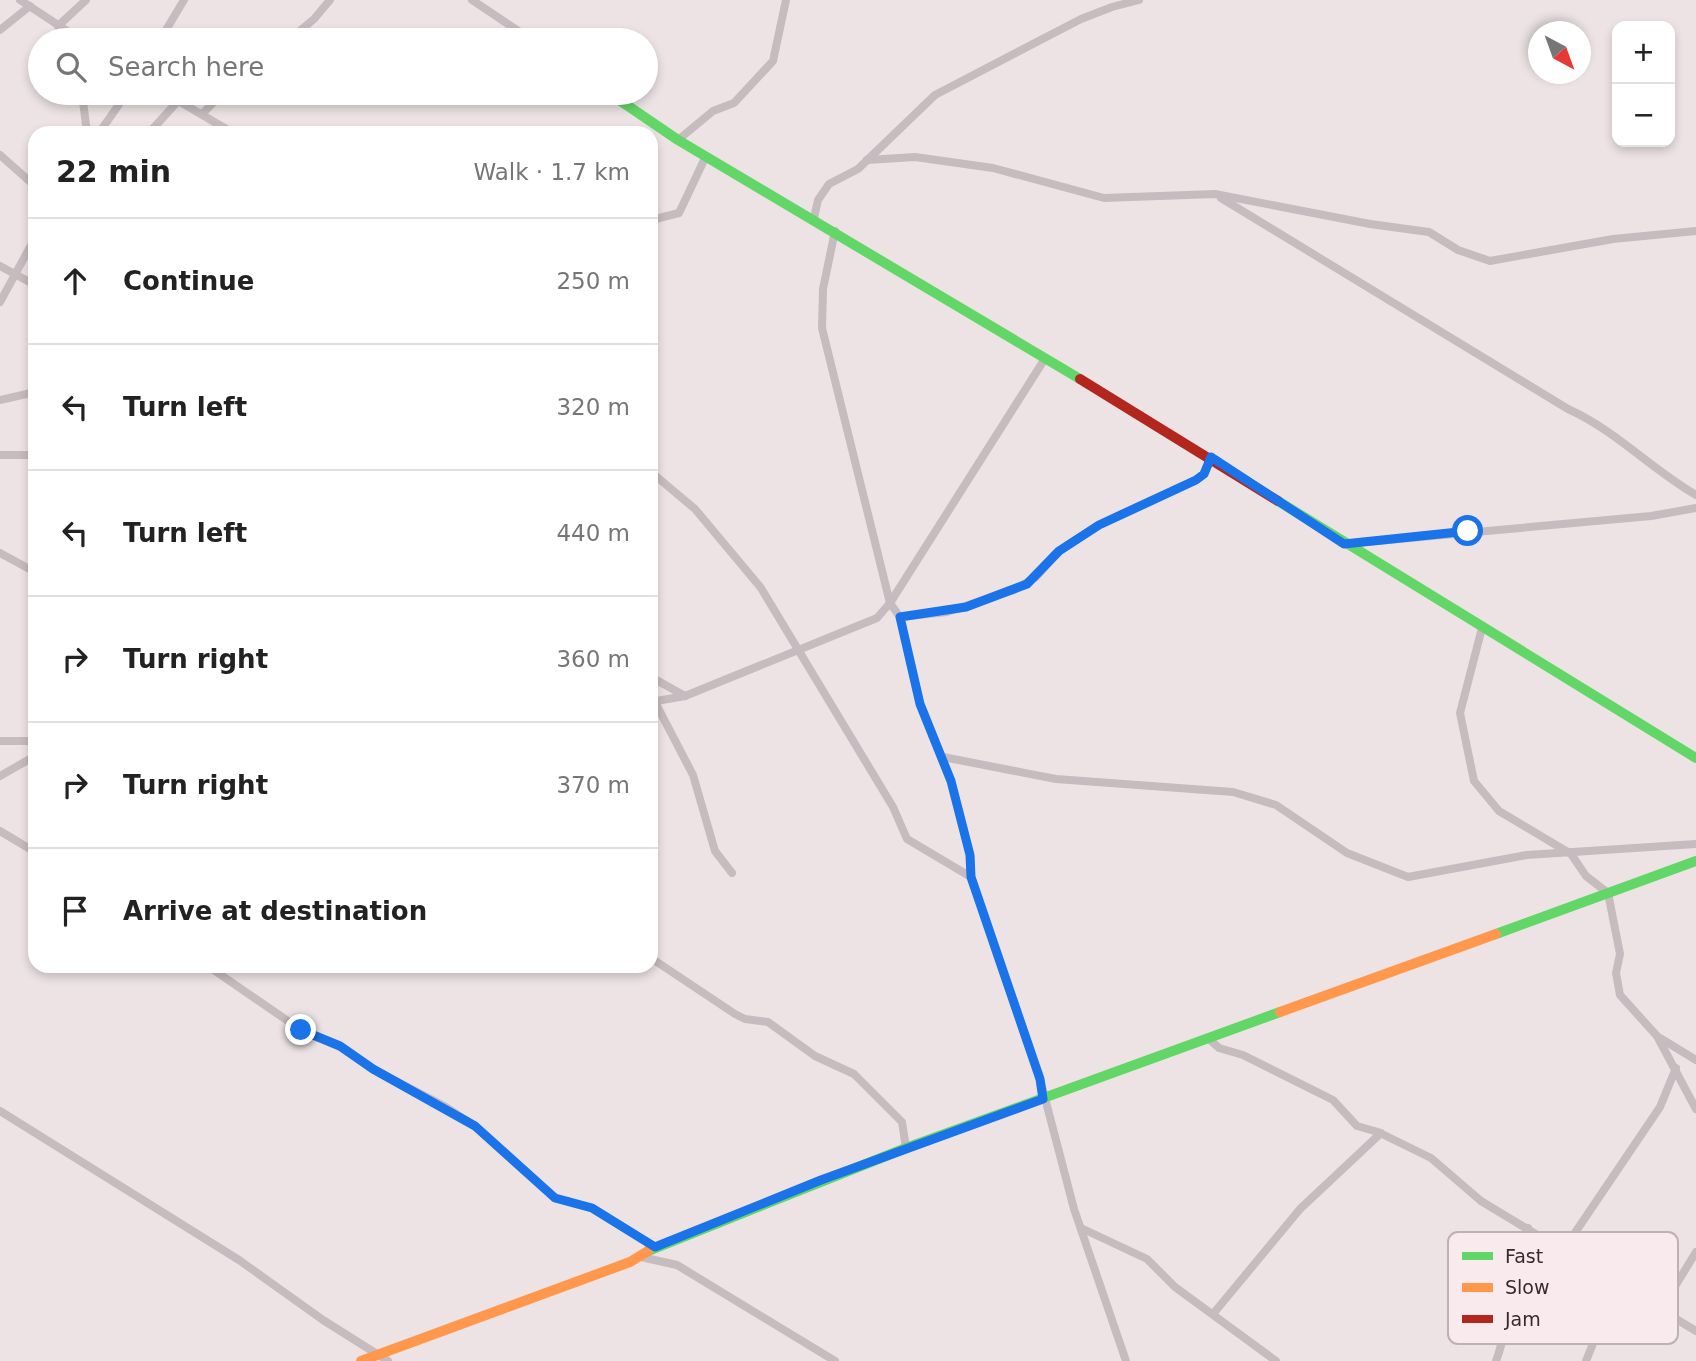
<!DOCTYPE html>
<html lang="en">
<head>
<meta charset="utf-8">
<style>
	:root { --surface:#fff; --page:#f2f2f2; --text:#222; --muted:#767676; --line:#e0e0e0 }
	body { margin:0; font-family:"DejaVu Sans",sans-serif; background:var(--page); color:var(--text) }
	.controls { position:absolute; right:21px; top:21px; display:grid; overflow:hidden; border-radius:14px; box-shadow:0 4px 10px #0003 }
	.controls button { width:63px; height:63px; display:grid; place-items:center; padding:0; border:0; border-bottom:2px solid var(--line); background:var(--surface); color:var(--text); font:35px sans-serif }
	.compass { position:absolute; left:1528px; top:21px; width:63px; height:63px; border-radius:50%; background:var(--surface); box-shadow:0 4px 10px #0003; rotate:139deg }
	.stop { position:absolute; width:21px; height:21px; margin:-16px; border:5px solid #1a73e8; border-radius:50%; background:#fff }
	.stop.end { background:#1a73e8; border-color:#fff; box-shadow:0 2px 7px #0008 }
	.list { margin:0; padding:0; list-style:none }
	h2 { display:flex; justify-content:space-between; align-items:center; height:91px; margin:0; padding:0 28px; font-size:30px }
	h2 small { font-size:23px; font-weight:400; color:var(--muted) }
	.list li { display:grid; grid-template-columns:46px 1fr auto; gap:21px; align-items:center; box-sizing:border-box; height:126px; padding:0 28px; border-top:2px solid var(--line) }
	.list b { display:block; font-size:26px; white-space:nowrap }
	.list em { font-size:23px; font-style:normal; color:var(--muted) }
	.icon { flex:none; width:38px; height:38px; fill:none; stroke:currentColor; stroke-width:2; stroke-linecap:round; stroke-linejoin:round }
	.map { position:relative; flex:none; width:1696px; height:1361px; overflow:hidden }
	.search { position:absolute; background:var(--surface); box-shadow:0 4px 10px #0003; left:28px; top:28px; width:630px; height:77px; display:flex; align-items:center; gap:18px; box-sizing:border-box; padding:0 24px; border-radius:38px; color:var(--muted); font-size:26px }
	.panel { position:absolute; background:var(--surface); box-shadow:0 4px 10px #0003; left:28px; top:126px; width:630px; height:847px; border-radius:21px }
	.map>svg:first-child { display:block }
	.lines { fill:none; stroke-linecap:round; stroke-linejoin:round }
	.street { stroke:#c6bbbe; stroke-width:8 }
	.fast { stroke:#63d668; stroke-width:10 }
	.slow { stroke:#ff974d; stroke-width:10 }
	.jam { stroke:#b3261e; stroke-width:10 }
	.route { stroke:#1a73e8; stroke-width:9 }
	.key { fill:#f9ebed; stroke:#beb1b4; stroke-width:2 }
	.key-label { font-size:19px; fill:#362a2e }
</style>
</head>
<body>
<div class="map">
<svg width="1696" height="1361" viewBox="0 0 1696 1361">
	<rect width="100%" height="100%" fill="#ede3e4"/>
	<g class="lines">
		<g class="street">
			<path d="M 20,0 L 81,40"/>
			<path d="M 472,0 L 532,40"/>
			<path d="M 58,26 L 86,0"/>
			<path d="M 0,30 L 30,6"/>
			<path d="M 160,40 L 184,0"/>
			<path d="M 289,40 L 314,19 L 330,0"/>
			<path d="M 82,93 L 87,133"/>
			<path d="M 165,93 L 233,133"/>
			<path d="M 202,114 L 223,93"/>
			<path d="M 99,133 L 127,93"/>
			<path d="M 149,133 L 178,101"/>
			<path d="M 678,140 L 713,111 L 734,103 L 773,61 L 786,0"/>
			<path d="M 0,155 L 35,186"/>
			<path d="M 867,160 L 915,157 L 993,168 L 1104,198 L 1215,194 L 1370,224 L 1429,232 L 1458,250 L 1490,261 L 1613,239 L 1696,231"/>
			<path d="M 1221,198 L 1568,409 C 1615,430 1651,469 1696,495"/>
			<path d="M 814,218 L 818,200 L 829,184 L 858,169 L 935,95 L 1081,19 L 1112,7 L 1139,0"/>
			<path d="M 651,220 L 679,213 L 706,156"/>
			<path d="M 835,231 L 823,289 L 822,328 L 890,603 L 900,617 L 920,704 L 951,781 L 970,855 L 971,877 L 1040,1079 L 1074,1209 L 1126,1361"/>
			<path d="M 0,266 L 35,285"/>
			<path d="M 0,302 L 35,238"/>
			<path d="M 0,400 L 35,392"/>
			<path d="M 0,455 L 35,455"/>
			<path d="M 651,472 L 695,509 L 761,588 L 893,807 L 907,839 L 971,877"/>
			<path d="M 1344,544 L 1651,516 L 1696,508"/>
			<path d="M 0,553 L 35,572"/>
			<path d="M 900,617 L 947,612 L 1014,590 L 1036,577 L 1059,551 L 1099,525 L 1196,480 L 1204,474 L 1211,457"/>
			<path d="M 1482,628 L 1460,713 L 1474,781 L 1499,811 L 1571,854 L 1586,876 L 1608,893 L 1620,954 L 1616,973 L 1620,995 L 1657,1036 L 1696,1109"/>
			<path d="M 651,677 L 685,696"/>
			<path d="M 651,702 L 685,696 L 877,618 L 890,603 L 1044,360"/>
			<path d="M 655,702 L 693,775 L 715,851 L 732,873"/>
			<path d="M 0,741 L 35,741"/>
			<path d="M 943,757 L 1056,779 L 1233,792 L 1276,805 L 1347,853 L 1408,877 L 1527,855 L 1696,844"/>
			<path d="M 0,776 L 35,756"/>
			<path d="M 0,831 L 35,852"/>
			<path d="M 651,958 L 735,1014 L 745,1019 L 768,1022 L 815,1056 L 854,1074 L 902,1122 L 906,1148"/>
			<path d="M 208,966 L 301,1030 L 340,1047 L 373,1069 L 446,1107 L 475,1126 L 555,1198 L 592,1208 L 655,1247"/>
			<path d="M 1660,1038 L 1696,1060"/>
			<path d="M 1209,1039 L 1219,1048 L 1243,1055 L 1333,1100 L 1357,1126 L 1378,1132 L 1431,1158 L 1481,1201 L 1696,1331"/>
			<path d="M 0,1111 L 239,1260 L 323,1320 L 388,1361"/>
			<path d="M 1081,1228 L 1147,1259 L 1175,1287 L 1276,1361"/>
			<path d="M 1564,1249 L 1660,1107 L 1676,1068"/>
			<path d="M 641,1257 L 677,1265 L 835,1361"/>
			<path d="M 1660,1311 L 1696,1252"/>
			<path d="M 1213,1314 L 1300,1209 L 1381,1133"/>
			<path d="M 1496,1361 C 1512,1318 1510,1270 1528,1228"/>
			<path d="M 1586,1361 L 1594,1341 L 1625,1291"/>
		</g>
		<g class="fast">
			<path d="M 609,93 L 678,140 L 1080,379"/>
			<path d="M 1278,501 L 1696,758"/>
			<path d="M 1496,934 L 1696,861"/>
			<path d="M 648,1251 L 906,1148 L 1280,1012"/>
		</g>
		<g class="slow">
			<path d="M 1280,1012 L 1496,934"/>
			<path d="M 361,1361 L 630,1262 L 648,1251"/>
		</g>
		<path class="jam" d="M 1080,379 L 1278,501"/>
	</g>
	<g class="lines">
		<path class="route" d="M 301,1030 L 340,1046 L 373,1069 L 475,1126 L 555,1198 L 592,1208 L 655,1247 L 821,1180 L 1043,1099 L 1040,1079 L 971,877 L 970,855 L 951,781 L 920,704 L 900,617 L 966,607 L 1027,584 L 1059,551 L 1099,525 L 1196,480 L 1204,474 L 1211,457 L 1344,544 L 1468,531"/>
	</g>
	<rect x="1448" y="1232" width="230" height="112" rx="10" class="key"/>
	<rect x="1462" y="1252" width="31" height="8" fill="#63d668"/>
	<rect x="1462" y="1283" width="31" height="9" fill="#ff974d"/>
	<rect x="1462" y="1315" width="31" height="8" fill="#b3261e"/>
	<g class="key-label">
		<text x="1505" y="1263">Fast</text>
		<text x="1505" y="1294">Slow</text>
		<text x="1505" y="1326">Jam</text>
	</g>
</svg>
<div class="controls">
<button>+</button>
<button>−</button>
</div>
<svg class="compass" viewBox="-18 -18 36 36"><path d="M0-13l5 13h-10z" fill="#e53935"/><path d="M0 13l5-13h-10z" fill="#767676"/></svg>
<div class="stop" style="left:1468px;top:531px"></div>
<div class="stop end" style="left:301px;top:1030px"></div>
<div class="search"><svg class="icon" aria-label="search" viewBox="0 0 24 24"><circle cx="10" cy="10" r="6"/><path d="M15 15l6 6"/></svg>Search here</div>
<section class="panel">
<h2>22 min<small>Walk · 1.7 km</small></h2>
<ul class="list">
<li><svg class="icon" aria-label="ahead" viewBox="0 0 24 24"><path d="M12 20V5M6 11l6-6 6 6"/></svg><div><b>Continue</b></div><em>250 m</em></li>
<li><svg class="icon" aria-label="left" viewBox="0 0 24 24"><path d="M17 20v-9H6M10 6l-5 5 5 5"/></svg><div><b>Turn left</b></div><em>320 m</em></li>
<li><svg class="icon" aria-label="left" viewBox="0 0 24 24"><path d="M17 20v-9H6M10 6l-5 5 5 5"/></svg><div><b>Turn left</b></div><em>440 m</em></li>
<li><svg class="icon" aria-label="right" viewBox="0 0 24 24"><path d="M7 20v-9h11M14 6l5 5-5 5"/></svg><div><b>Turn right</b></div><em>360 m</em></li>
<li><svg class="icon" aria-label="right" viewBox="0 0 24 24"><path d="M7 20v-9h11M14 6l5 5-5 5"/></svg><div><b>Turn right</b></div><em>370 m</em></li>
<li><svg class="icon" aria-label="arrive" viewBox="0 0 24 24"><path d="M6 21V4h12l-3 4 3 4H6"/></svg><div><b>Arrive at destination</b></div></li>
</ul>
</section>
</div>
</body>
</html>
